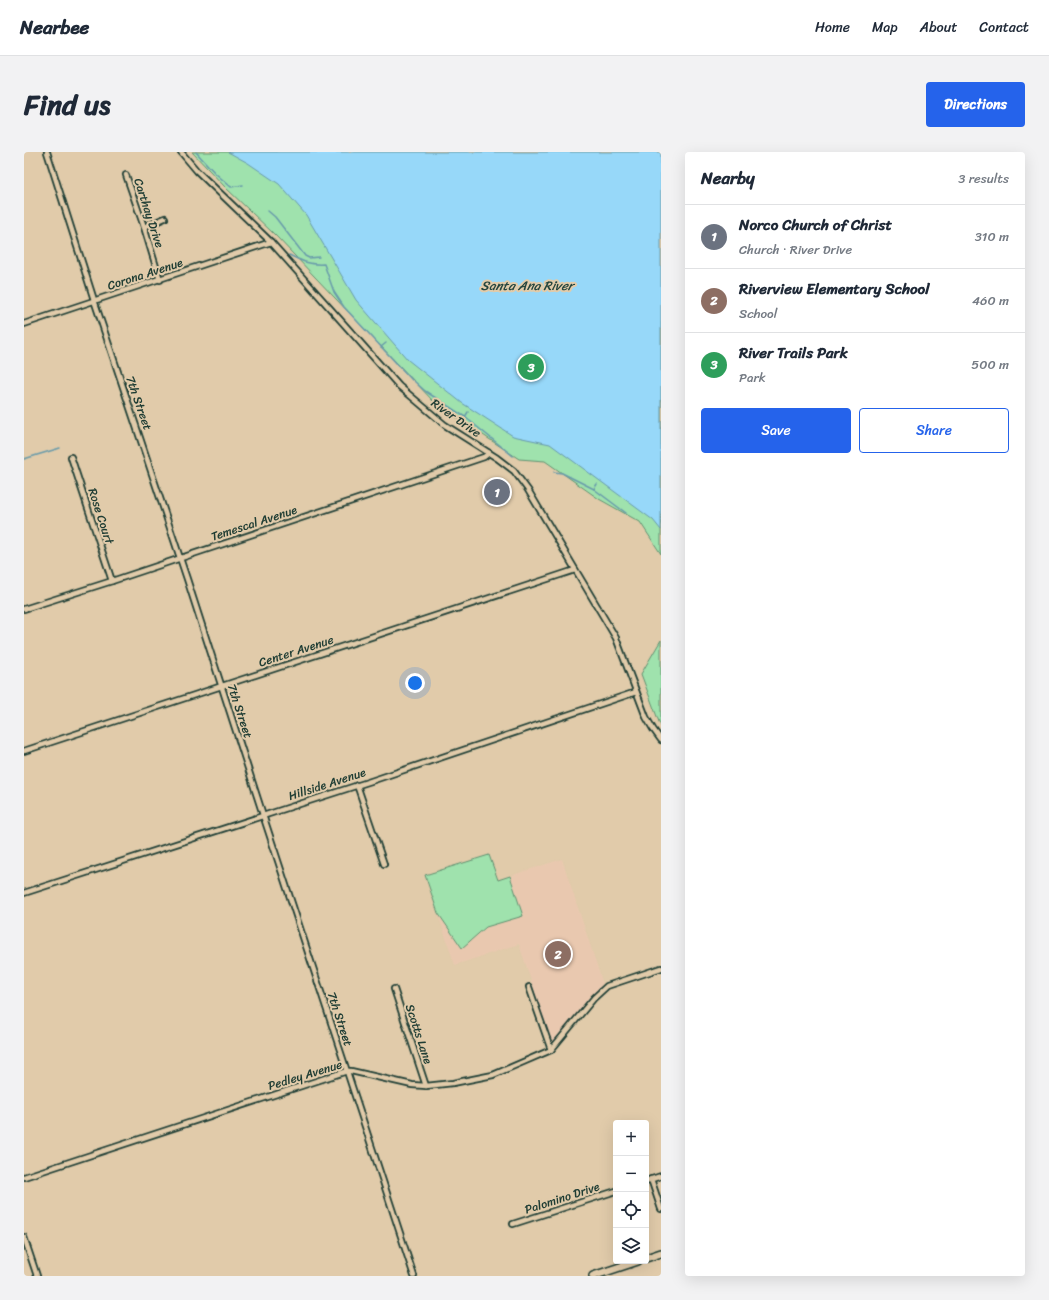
<!DOCTYPE html>
<html lang="en">
<head>
<meta charset="utf-8">
<style>
	:root { --surface:#fff; --page:#f2f2f3; --text:#1f2937; --muted:#747a83; --line:#e0e1e3; --accent:#2563eb }
	body { margin:0; font-family:Sriracha,sans-serif; background:var(--page); color:var(--text) }
	.controls { position:absolute; right:12px; bottom:12px; display:grid; overflow:hidden; border-radius:4px; box-shadow:0 4px 16px #0002 }
	.controls button { width:36px; height:36px; display:grid; place-items:center; padding:0; border:0; border-bottom:1px solid var(--line); background:var(--surface); color:var(--text); font:20px sans-serif }
	.you { position:absolute; left:391px; top:531px; width:14px; height:14px; margin:-10px; border:3px solid #fff; border-radius:50%; background:#1a73e8; box-shadow:0 0 0 6px #1a73e833 }
	.badge { display:grid; place-items:center; width:26px; height:26px; border-radius:50%; background:var(--accent); color:#fff; font-size:13px; font-weight:700 }
	.pin { position:absolute; translate:-50% -50%; border:2px solid #fff; box-shadow:0 1px 4px #0006 }
	.list { margin:0; padding:0; list-style:none }
	h2 { display:flex; justify-content:space-between; align-items:center; height:52px; margin:0; padding:0 16px; font-size:17px }
	h2 small { font-size:13px; font-weight:400; color:var(--muted) }
	.list li { display:grid; grid-template-columns:26px 1fr auto; gap:12px; align-items:center; box-sizing:border-box; height:64px; padding:0 16px; border-top:1px solid var(--line) }
	.list b { display:block; font-size:15px; white-space:nowrap }
	.list p { margin:0; font-size:13px; white-space:nowrap; color:var(--muted) }
	.list em { font-size:13px; font-style:normal; color:var(--muted) }
	.actions { display:flex; gap:8px; padding:12px 16px }
	.actions a { flex:1; padding:9px 0; border:1px solid var(--accent); border-radius:4px; text-align:center; font-size:14px; color:var(--accent) }
	.actions .main { background:var(--accent); color:#fff }
	.icon { flex:none; width:22px; height:22px; fill:none; stroke:currentColor; stroke-width:2; stroke-linecap:round; stroke-linejoin:round }
	.map { position:relative; flex:none; width:637px; height:1124px; overflow:hidden; border-radius:4px }
	header { display:flex; align-items:center; gap:24px; box-sizing:border-box; height:56px; padding:0 20px; background:var(--surface); border-bottom:1px solid var(--line) }
	header strong { font-size:19px }
	nav { display:flex; gap:22px; margin-inline-start:auto; font-size:14px }
	.intro { display:flex; align-items:center; justify-content:space-between; box-sizing:border-box; height:96px; padding:0 24px }
	h1 { margin:0; font-size:28px }
	.button { padding:10px 18px; border-radius:4px; background:var(--accent); color:#fff; font-size:14px; font-weight:700 }
	main { display:flex; gap:24px; padding:0 24px }
	aside { flex:1; background:var(--surface); border-radius:4px; box-shadow:0 4px 16px #0002 }
	.map>svg:first-child { display:block }
	.built { fill:#e9c8af }
	.green { fill:#9fe2ad; stroke:#5f9070 }
	.water { fill:#97d8f9; stroke:#679aaa }
	.lines { fill:none; stroke-linecap:round; stroke-linejoin:round }
	.stream { stroke:#679aaa; stroke-width:1.5 }
	.minor-casing { stroke:#1f3d34; stroke-width:8 }
	.primary-casing { stroke:#1f3d34; stroke-width:10 }
	.minor { stroke:#e1cbaa; stroke-width:4.5 }
	.primary { stroke:#e1cbaa; stroke-width:7 }
	.labels { text-anchor:middle; dominant-baseline:central; stroke-width:4; stroke-linejoin:round; paint-order:stroke }
	.street-label { font-size:12px; fill:#1f3d34; stroke:#e1cbaa }
	.water-label { font-size:13px; font-style:italic; fill:#25453e; stroke:#e1cbaa }
</style>
</head>
<body>
<header>
<strong>Nearbee</strong>
<nav><a>Home</a><a>Map</a><a>About</a><a>Contact</a></nav>
</header>
<div class="intro"><h1>Find us</h1><a class="button">Directions</a></div>
<main>
<div class="map">
<svg width="637" height="1124" viewBox="0 0 637 1124">
	<rect width="100%" height="100%" fill="#e1cbaa"/>
	<filter id="ink" filterUnits="userSpaceOnUse"><feTurbulence type="fractalNoise" baseFrequency=".025" numOctaves="2"/><feDisplacementMap in="SourceGraphic" scale="8" xChannelSelector="R" yChannelSelector="G"/><feConvolveMatrix kernelMatrix="1 2 1 2 8 2 1 2 1" color-interpolation-filters="sRGB"/></filter>
	<g filter="url(#ink)">
		<path class="built" d="M 465,703 L 474,728 L 538,707 L 579,832 L 567,843 L 528,892 L 495,792 L 431,813 L 401,723 Z"/>
		<g class="green">
			<path d="M 168,0 L 252,0 L 637,170 L 637,402 L 616,370 L 575,347 L 521,309 L 495,307 L 411,251 L 251,83 L 201,35 Z"/>
			<path d="M 637,488 L 637,574 L 635,570 L 617,522 Z"/>
			<path d="M 465,703 L 474,728 L 486,724 L 499,764 L 462,775 L 438,796 L 414,761 L 401,723 Z"/>
		</g>
		<path class="water" d="M 204,0 L 637,0 L 637,378 L 629,368 L 526,292 L 489,284 L 438,251 L 384,208 L 332,148 L 282,63 L 255,32 L 224,11 Z"/>
		<g class="lines">
			<g class="stream">
				<path d="M 172,0 L 191,21 L 207,35 L 219,33"/>
				<path d="M 244,59 L 251,65 L 281,104 L 285,106 L 295,105"/>
				<path d="M 265,103 C 278,109 285,113 300,112 L 310,140 L 320,155 L 388,228"/>
				<path d="M 357,195 L 362,191"/>
				<path d="M 390,229 L 401,239 L 441,265"/>
				<path d="M 444,260 L 441,265 L 489,304"/>
				<path d="M 0,307 L 36,296"/>
				<path d="M 530,320 L 538,321 L 570,337 L 573,332"/>
				<path d="M 570,337 L 602,361"/>
			</g>
			<defs>
				<g id="minor">
					<path d="M 23,0 L 70,148 L 163,427 L 239,663 L 390,1124"/>
					<path d="M 157,0 L 173,19 L 247,90 L 375,234 L 421,273 L 473,306 L 490,319 L 504,338 L 592,486 L 622,565 L 629,577 L 637,588"/>
					<path d="M 102,23 L 120,75 L 136,128"/>
					<path d="M 120,75 L 141,66"/>
					<path d="M 0,172 C 82,144 165,118 247,90"/>
					<path d="M 47,305 L 88,429"/>
					<path d="M 0,457 L 88,429 L 460,305 L 465,301"/>
					<path d="M 0,599 L 551,418"/>
					<path d="M 333,633 L 360,712"/>
					<path d="M 0,741 L 347,629 L 612,540"/>
					<path d="M 505,835 L 527,898"/>
					<path d="M 370,837 L 402,934"/>
					<path d="M 0,1025 L 323,919 L 327,919 L 388,933 L 402,934 L 429,931 L 469,923 L 527,898 L 570,846 L 583,834 L 637,816"/>
					<path d="M 627,1027 L 637,1057"/>
					<path d="M 622,1029 L 637,1024"/>
					<path d="M 489,1072 L 592,1039"/>
					<path d="M 0,1085 L 13,1124"/>
				</g>
				<g id="primary">
					<path d="M 622,1106 L 637,1101"/>
					<path d="M 569,1124 L 614,1109"/>
				</g>
			</defs>
			<use href="#minor" class="minor-casing"/>
			<use href="#primary" class="primary-casing"/>
			<use href="#minor" class="minor"/>
			<use href="#primary" class="primary"/>
		</g>
	</g>
	<g class="labels">
		<g class="street-label">
			<text transform="translate(125 61) rotate(72)">Carthay Drive</text>
			<text transform="translate(121 122) rotate(-18)">Corona Avenue</text>
			<text transform="translate(115 251) rotate(71)">7th Street</text>
			<text transform="translate(432 266) rotate(35)">River Drive</text>
			<text transform="translate(77 364) rotate(72)">Rose Court</text>
			<text transform="translate(230 371) rotate(-18)">Temescal Avenue</text>
			<text transform="translate(272 499) rotate(-18)">Center Avenue</text>
			<text transform="translate(216 559) rotate(72)">7th Street</text>
			<text transform="translate(303 632) rotate(-18)">Hillside Avenue</text>
			<text transform="translate(316 867) rotate(72)">7th Street</text>
			<text transform="translate(395 882) rotate(72)">Scotts Lane</text>
			<text transform="translate(281 923) rotate(-17)">Pedley Avenue</text>
			<text transform="translate(538 1046) rotate(-18)">Palomino Drive</text>
		</g>
		<g class="water-label">
			<text x="503" y="133">Santa Ana River</text>
		</g>
	</g>
</svg>
<div class="controls">
<button>+</button>
<button>−</button>
<button><svg class="icon" aria-label="locate" viewBox="0 0 24 24"><circle cx="12" cy="12" r="6"/><path d="M12 2v4M12 18v4M2 12h4M18 12h4"/></svg></button>
<button><svg class="icon" aria-label="layers" viewBox="0 0 24 24"><path d="M12 4l9 5-9 5-9-5zM3 14l9 5 9-5"/></svg></button>
</div>
<div class="you"></div>
<div class="pin badge" style="left:473px;top:340px;background:#6b7280">1</div>
<div class="pin badge" style="left:534px;top:802px;background:#8d6e63">2</div>
<div class="pin badge" style="left:507px;top:215px;background:#2e9e5b">3</div>
</div>
<aside>
<h2>Nearby<small>3 results</small></h2>
<ul class="list">
<li><span class="badge" style="background:#6b7280">1</span><div><b>Norco Church of Christ</b><p>Church · River Drive</p></div><em>310 m</em></li>
<li><span class="badge" style="background:#8d6e63">2</span><div><b>Riverview Elementary School</b><p>School</p></div><em>460 m</em></li>
<li><span class="badge" style="background:#2e9e5b">3</span><div><b>River Trails Park</b><p>Park</p></div><em>500 m</em></li>
</ul>
<div class="actions"><a class="main">Save</a><a>Share</a></div>
</aside>
</main>
</body>
</html>
